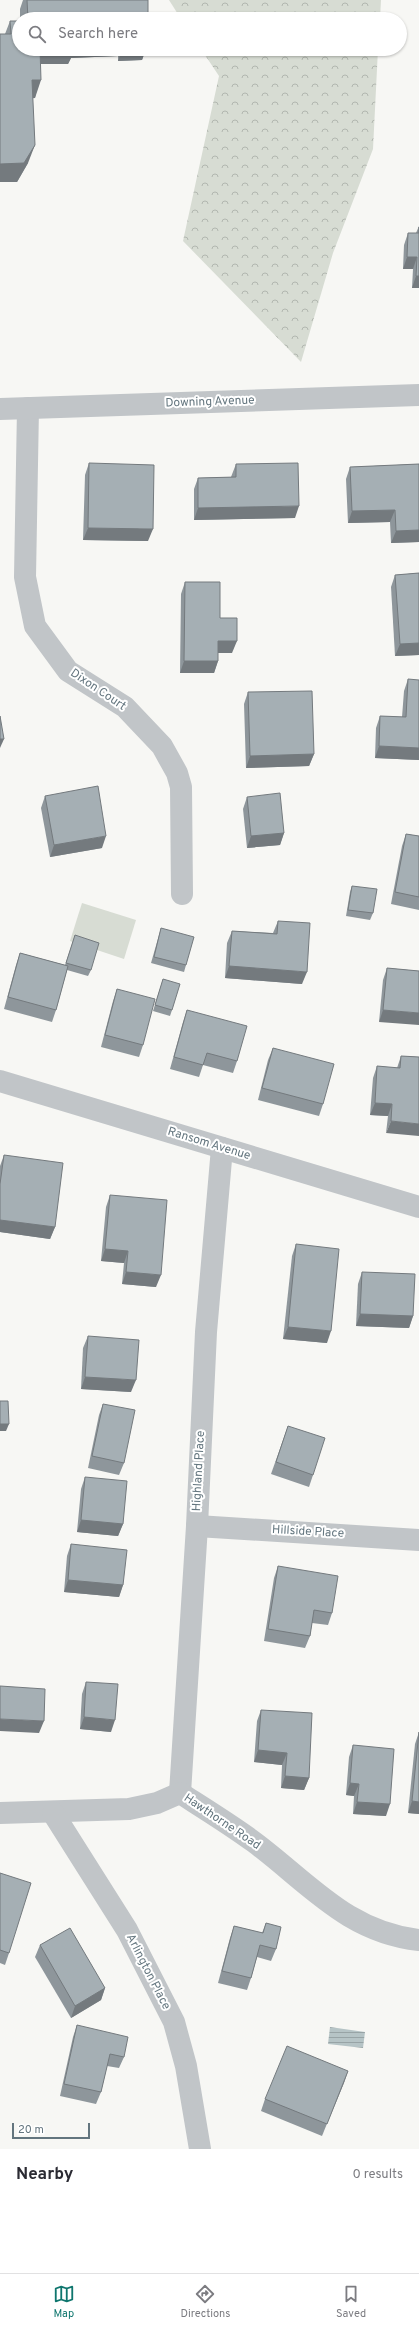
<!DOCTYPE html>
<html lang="en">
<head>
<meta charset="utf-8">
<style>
	:root { --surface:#fff; --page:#f2f2f3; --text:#2b2b33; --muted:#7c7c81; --line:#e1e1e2; --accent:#0f766e }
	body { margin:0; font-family:Overpass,sans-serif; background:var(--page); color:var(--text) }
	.scale { position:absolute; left:12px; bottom:10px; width:78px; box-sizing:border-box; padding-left:4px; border:2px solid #63757e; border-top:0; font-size:11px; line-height:14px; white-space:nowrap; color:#63757e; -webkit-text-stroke:3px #fff; paint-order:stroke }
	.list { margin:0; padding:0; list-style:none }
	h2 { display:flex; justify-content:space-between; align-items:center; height:52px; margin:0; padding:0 16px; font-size:17px }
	h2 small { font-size:13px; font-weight:400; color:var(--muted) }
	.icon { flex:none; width:22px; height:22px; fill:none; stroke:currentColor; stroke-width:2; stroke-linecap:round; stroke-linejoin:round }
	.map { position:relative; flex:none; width:419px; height:2149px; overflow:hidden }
	.search { position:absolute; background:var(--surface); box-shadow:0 1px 3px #0004; left:12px; right:12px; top:12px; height:44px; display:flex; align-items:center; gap:10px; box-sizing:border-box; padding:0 14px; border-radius:22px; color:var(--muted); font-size:15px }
	.sheet { height:124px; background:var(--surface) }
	nav { display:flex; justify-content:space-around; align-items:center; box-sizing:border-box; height:56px; border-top:1px solid var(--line); background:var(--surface); font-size:11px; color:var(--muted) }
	nav a { display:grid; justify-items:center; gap:2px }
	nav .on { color:var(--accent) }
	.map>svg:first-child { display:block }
	.forest { fill:url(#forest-crowns) }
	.garden { fill:#d7dcd3 }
	.water { fill:url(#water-rules) }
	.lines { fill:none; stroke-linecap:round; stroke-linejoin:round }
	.street { stroke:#c1c5c8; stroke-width:22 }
	.wall { fill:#8e969b }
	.shaded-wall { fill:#747a7e }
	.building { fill:#a5afb4; stroke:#747a7e }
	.labels { text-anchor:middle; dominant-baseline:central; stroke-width:4; stroke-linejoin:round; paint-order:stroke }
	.street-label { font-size:12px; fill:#63757e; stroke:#fff }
</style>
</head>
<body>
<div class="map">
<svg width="419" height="2149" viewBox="0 0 419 2149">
	<defs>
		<pattern id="forest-crowns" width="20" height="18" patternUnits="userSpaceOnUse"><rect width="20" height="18" fill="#d7dcd3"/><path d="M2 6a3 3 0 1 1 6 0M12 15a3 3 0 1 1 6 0" fill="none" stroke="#b2b7b0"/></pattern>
		<pattern id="water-rules" width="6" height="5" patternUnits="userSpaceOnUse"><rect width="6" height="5" fill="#b6c4c6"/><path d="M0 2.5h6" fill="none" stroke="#98a4a6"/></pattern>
	</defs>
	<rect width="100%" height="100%" fill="#f7f7f4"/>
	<g class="forest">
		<path d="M 169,0 L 381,0 L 380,19 L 181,19 Z"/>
		<path d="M 201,49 L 378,49 L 373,149 L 333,253 L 301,362 L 183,241 L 219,76 Z"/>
	</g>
	<path class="garden" d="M 82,903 L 136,920 L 124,959 L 70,941 Z"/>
	<path class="water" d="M 330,2027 L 365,2032 L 363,2048 L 328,2044 Z"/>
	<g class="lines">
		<g class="street">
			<path d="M 28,408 L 25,577 L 35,626 L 68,671 L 125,707 L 162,746 L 177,773 L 181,787 L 182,894"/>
			<path d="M 0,409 L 419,395"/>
			<path d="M 0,1081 L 419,1207"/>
			<path d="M 197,1526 L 419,1540"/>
			<path d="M 180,1793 L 197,1526 L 206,1332 L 222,1148"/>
			<path d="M 0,1813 L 129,1809 L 157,1803 L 180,1793 C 205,1809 231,1825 254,1842 C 309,1883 347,1932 419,1940"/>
			<path d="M 53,1813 L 127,1930 L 174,2022 L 186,2066 L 200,2149"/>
		</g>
	</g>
	<g class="wall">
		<path d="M 23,0 L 148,0 L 148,19 L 20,19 L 20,9 Z"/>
		<path d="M 10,21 L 19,49 L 146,49 L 142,60 L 118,61 L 118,56 L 71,58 L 68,64 L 41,64 L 35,98 L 33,98 L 28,163 L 17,182 L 0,182 L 0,34 L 5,34 Z"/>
		<path d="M 419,226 L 419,288 L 412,288 L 413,269 L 403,269 L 404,245 L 408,233 L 416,233 Z"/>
		<path d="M 89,463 L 148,541 L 83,540 L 85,475 Z"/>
		<path d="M 236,464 L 295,518 L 194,520 L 194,489 L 198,478 L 231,477 Z"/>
		<path d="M 419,464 L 419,542 L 391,543 L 390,522 L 348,523 L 346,479 L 350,467 Z"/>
		<path d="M 419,573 L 419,655 L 395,656 L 391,587 L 395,575 Z"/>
		<path d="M 185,582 L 220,618 L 232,653 L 218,653 L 218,661 L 214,673 L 180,673 L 181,594 Z"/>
		<path d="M 408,679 L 419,760 L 375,758 L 376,728 L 380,716 L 402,717 L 404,691 Z"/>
		<path d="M 248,692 L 314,754 L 309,766 L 246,768 L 244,704 Z"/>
		<path d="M 45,796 L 102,848 L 50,857 L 41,808 Z"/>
		<path d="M 247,797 L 284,833 L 280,845 L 247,848 L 243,809 Z"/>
		<path d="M 406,834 L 419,836 L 419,910 L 391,904 L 402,846 Z"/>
		<path d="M 352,886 L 373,913 L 370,920 L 346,916 L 350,892 Z"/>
		<path d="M 278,921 L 302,984 L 225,978 L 227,943 L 232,931 L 273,933 Z"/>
		<path d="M 161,928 L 186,965 L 184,972 L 151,963 Z"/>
		<path d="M 75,935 L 91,970 L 88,976 L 67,970 L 56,1010 L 52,1022 L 4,1009 L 16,965 L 20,953 L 65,965 Z"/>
		<path d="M 387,968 L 419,971 L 379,1022 L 383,980 Z"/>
		<path d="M 163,979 L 172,1010 L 170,1016 L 153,1011 Z"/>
		<path d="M 117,989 L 143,1045 L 139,1057 L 101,1047 L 113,1001 Z"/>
		<path d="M 187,1010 L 237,1061 L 233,1073 L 203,1065 L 199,1077 L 170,1069 L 183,1022 Z"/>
		<path d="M 273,1048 L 323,1104 L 319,1116 L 258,1100 L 268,1060 Z"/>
		<path d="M 401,1056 L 419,1057 L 386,1133 L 388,1116 L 370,1115 L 373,1078 L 377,1066 L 397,1068 Z"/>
		<path d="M 4,1155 L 55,1227 L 50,1239 L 0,1232 L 0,1166 Z"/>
		<path d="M 110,1195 L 156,1287 L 122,1284 L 124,1263 L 101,1261 L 106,1207 Z"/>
		<path d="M 296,1244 L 327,1343 L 283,1339 L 292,1256 Z"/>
		<path d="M 362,1272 L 413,1316 L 409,1328 L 356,1326 L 358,1284 Z"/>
		<path d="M 88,1336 L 131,1392 L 81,1389 L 83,1348 Z"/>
		<path d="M 103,1404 L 124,1463 L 119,1475 L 88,1468 L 99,1415 Z"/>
		<path d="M 288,1426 L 313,1475 L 309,1487 L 271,1474 Z"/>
		<path d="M 85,1477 L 123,1524 L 118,1536 L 77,1532 L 81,1489 Z"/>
		<path d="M 71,1544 L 123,1585 L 119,1597 L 64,1592 L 67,1556 Z"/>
		<path d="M 278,1566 L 332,1613 L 328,1625 L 312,1623 L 310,1636 L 305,1648 L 264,1641 L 274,1578 Z"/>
		<path d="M 86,1682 L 111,1732 L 80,1729 L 82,1694 Z"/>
		<path d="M 261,1710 L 309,1778 L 304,1790 L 281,1788 L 282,1765 L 254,1762 L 257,1721 Z"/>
		<path d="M 419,1732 L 419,1814 L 408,1813 L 415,1744 Z"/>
		<path d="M 353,1745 L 386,1816 L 353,1814 L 354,1796 L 346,1795 L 349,1757 Z"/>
		<path d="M 0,1873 L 9,1953 L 5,1965 L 0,1963 Z"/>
		<path d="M 266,1923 L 276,1949 L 271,1961 L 257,1957 L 251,1978 L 247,1990 L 218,1983 L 230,1938 L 234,1926 L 262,1933 Z"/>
		<path d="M 40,1945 L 105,1988 L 101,2000 L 71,2018 L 35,1957 Z"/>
		<path d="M 77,2025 L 124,2057 L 119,2068 L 107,2066 L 101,2092 L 96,2104 L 60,2096 L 73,2037 Z"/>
		<path d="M 348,2071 L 322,2136 L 261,2111 L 265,2099 Z"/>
	</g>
	<g class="shaded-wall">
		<path d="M 39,49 L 120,49 L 118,56 L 71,58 L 68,64 L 34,64 Z"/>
		<path d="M 122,49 L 146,49 L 142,60 L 118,61 Z"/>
		<path d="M 32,80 L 41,80 L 35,98 L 25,99 Z"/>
		<path d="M 35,145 L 28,163 L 17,182 L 0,182 L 0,164 Z"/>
		<path d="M 407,257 L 417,257 L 413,269 L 403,269 Z"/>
		<path d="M 416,276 L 419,276 L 419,288 L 412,288 Z"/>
		<path d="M 299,506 L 295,518 L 194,520 L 198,508 Z"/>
		<path d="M 395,510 L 390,522 L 348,523 L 352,511 Z"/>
		<path d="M 88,528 L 153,529 L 148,541 L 83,540 Z"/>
		<path d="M 419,530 L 419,542 L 391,543 L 396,531 Z"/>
		<path d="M 218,641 L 237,641 L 232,653 L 214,653 Z"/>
		<path d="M 419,643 L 419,655 L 395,656 L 400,644 Z"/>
		<path d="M 184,661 L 218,661 L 214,673 L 180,673 Z"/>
		<path d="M 0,739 L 4,739 L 0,748 Z"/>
		<path d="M 379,746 L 419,748 L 419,760 L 375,758 Z"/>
		<path d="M 314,754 L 309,766 L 246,768 L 250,756 Z"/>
		<path d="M 284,833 L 280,845 L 247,848 L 251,836 Z"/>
		<path d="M 106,836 L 102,848 L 50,857 L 54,845 Z"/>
		<path d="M 229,966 L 307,972 L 302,984 L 225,978 Z"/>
		<path d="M 383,1010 L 419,1013 L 419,1025 L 379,1022 Z"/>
		<path d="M 375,1103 L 392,1104 L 388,1116 L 370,1115 Z"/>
		<path d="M 391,1121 L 419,1124 L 419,1136 L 386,1133 Z"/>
		<path d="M 0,1220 L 55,1227 L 50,1239 L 0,1232 Z"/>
		<path d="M 105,1249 L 128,1251 L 124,1263 L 101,1261 Z"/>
		<path d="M 126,1272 L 161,1275 L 156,1287 L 122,1284 Z"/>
		<path d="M 360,1314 L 413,1316 L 409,1328 L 356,1326 Z"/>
		<path d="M 288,1327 L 331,1331 L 327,1343 L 283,1339 Z"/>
		<path d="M 85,1377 L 136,1380 L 131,1392 L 81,1389 Z"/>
		<path d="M 0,1424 L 9,1424 L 6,1431 L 0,1431 Z"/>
		<path d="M 81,1520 L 123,1524 L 118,1536 L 77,1532 Z"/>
		<path d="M 68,1580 L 123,1585 L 119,1597 L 64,1592 Z"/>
		<path d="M 84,1717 L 115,1720 L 111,1732 L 80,1729 Z"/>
		<path d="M 0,1719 L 44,1721 L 39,1733 L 0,1731 Z"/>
		<path d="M 258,1750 L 287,1753 L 282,1765 L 254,1762 Z"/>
		<path d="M 285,1776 L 309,1778 L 304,1790 L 281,1788 Z"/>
		<path d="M 350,1783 L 359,1784 L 354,1796 L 346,1795 Z"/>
		<path d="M 412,1801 L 419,1802 L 419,1814 L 408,1813 Z"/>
		<path d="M 357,1802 L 390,1804 L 386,1816 L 353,1814 Z"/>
		<path d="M 105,1988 L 101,2000 L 71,2018 L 75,2006 Z"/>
		<path d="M 348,2071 L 344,2083 L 322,2136 L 327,2124 Z"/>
	</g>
	<g class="building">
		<path d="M 27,0 L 148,0 L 148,19 L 28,19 Z"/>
		<path d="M 10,21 L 19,21 L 19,49 L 40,49 L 41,80 L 32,80 L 35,145 L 24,163 L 0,164 L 0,34 L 11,34 Z"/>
		<path d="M 419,227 L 419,276 L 416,276 L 417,257 L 407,257 L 408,233 L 419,233 Z"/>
		<path d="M 89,463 L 154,465 L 153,529 L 88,528 Z"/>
		<path d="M 298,463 L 299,506 L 198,508 L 198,478 L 236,477 L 236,464 Z"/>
		<path d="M 419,464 L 419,530 L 396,531 L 395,510 L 352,511 L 350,467 Z"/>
		<path d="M 419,573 L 419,643 L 400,644 L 395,575 Z"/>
		<path d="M 185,582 L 220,582 L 220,618 L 237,618 L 237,641 L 218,641 L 218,661 L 184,661 Z"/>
		<path d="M 408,679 L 419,680 L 419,748 L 379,746 L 380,716 L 406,717 Z"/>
		<path d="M 312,691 L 314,754 L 250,756 L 248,692 Z"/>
		<path d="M 0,716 L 4,739 L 0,739 Z"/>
		<path d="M 98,786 L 106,836 L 54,845 L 45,796 Z"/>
		<path d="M 280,793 L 284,833 L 251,836 L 247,797 Z"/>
		<path d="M 406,834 L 419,836 L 419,897 L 395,892 Z"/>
		<path d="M 352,886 L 377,889 L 373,913 L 348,910 Z"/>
		<path d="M 278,921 L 310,923 L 307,972 L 229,966 L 232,931 L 277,934 Z"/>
		<path d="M 161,928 L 194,937 L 186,965 L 154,957 Z"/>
		<path d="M 75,935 L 99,943 L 91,970 L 66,963 Z"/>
		<path d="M 20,953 L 68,966 L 56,1010 L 8,997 Z"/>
		<path d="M 387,968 L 419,971 L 419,1013 L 383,1010 Z"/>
		<path d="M 163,979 L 180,984 L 172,1010 L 155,1005 Z"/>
		<path d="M 117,989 L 155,999 L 143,1045 L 105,1035 Z"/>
		<path d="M 187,1010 L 247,1026 L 237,1061 L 207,1053 L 203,1065 L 174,1057 Z"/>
		<path d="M 273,1048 L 334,1064 L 323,1104 L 262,1088 Z"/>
		<path d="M 401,1056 L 419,1057 L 419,1124 L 391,1121 L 392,1104 L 375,1103 L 377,1066 L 400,1068 Z"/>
		<path d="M 4,1155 L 63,1163 L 55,1227 L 0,1220 L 0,1184 Z"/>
		<path d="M 110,1195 L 167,1200 L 161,1275 L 126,1272 L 128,1251 L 105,1249 Z"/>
		<path d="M 296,1244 L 339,1249 L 331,1331 L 288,1327 Z"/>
		<path d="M 362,1272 L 415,1274 L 413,1316 L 360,1314 Z"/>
		<path d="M 88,1336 L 139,1340 L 136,1380 L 85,1377 Z"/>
		<path d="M 0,1401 L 8,1401 L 9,1424 L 0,1424 Z"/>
		<path d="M 103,1404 L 135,1410 L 124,1463 L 92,1456 Z"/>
		<path d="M 288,1426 L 325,1438 L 313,1475 L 276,1462 Z"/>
		<path d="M 85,1477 L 127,1481 L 123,1524 L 81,1520 Z"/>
		<path d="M 71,1544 L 127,1550 L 123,1585 L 68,1580 Z"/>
		<path d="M 278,1566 L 338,1576 L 332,1613 L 314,1610 L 310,1636 L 268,1629 Z"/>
		<path d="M 86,1682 L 118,1684 L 115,1720 L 84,1717 Z"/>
		<path d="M 0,1686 L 45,1689 L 44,1721 L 0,1719 Z"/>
		<path d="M 261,1710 L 312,1713 L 309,1778 L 285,1776 L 287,1753 L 258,1750 Z"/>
		<path d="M 419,1732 L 419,1802 L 412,1801 Z"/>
		<path d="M 353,1745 L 394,1749 L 390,1804 L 357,1802 L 359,1784 L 350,1783 Z"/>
		<path d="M 0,1873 L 31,1883 L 9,1953 L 0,1950 Z"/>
		<path d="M 266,1923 L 281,1927 L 276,1949 L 260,1945 L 251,1978 L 222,1971 L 234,1926 L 263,1933 Z"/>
		<path d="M 70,1928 L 105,1988 L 75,2006 L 40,1945 Z"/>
		<path d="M 77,2025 L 128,2037 L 124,2057 L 110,2054 L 101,2092 L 64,2084 Z"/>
		<path d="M 287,2046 L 348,2071 L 327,2124 L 265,2099 Z"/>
	</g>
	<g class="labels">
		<g class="street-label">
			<text transform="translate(210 402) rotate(-2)">Downing Avenue</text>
			<text transform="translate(98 690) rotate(34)">Dixon Court</text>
			<text transform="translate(209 1144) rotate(17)">Ransom Avenue</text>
			<text transform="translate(199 1471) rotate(-87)">Highland Place</text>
			<text transform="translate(308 1532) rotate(3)">Hillside Place</text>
			<text transform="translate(222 1822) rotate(34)">Hawthorne Road</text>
			<text transform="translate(148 1972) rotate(63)">Arlington Place</text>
		</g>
	</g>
</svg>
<div class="scale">20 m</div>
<div class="search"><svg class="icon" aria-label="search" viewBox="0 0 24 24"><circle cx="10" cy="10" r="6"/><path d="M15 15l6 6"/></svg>Search here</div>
</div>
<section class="sheet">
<h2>Nearby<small>0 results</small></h2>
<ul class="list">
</ul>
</section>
<nav>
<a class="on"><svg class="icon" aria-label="map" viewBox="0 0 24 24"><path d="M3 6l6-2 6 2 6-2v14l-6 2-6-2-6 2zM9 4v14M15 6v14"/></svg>Map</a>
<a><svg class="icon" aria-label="directions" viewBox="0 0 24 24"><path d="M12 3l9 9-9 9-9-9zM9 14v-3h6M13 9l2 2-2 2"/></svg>Directions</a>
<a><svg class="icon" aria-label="saved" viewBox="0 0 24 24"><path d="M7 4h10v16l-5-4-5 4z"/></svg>Saved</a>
</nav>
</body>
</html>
